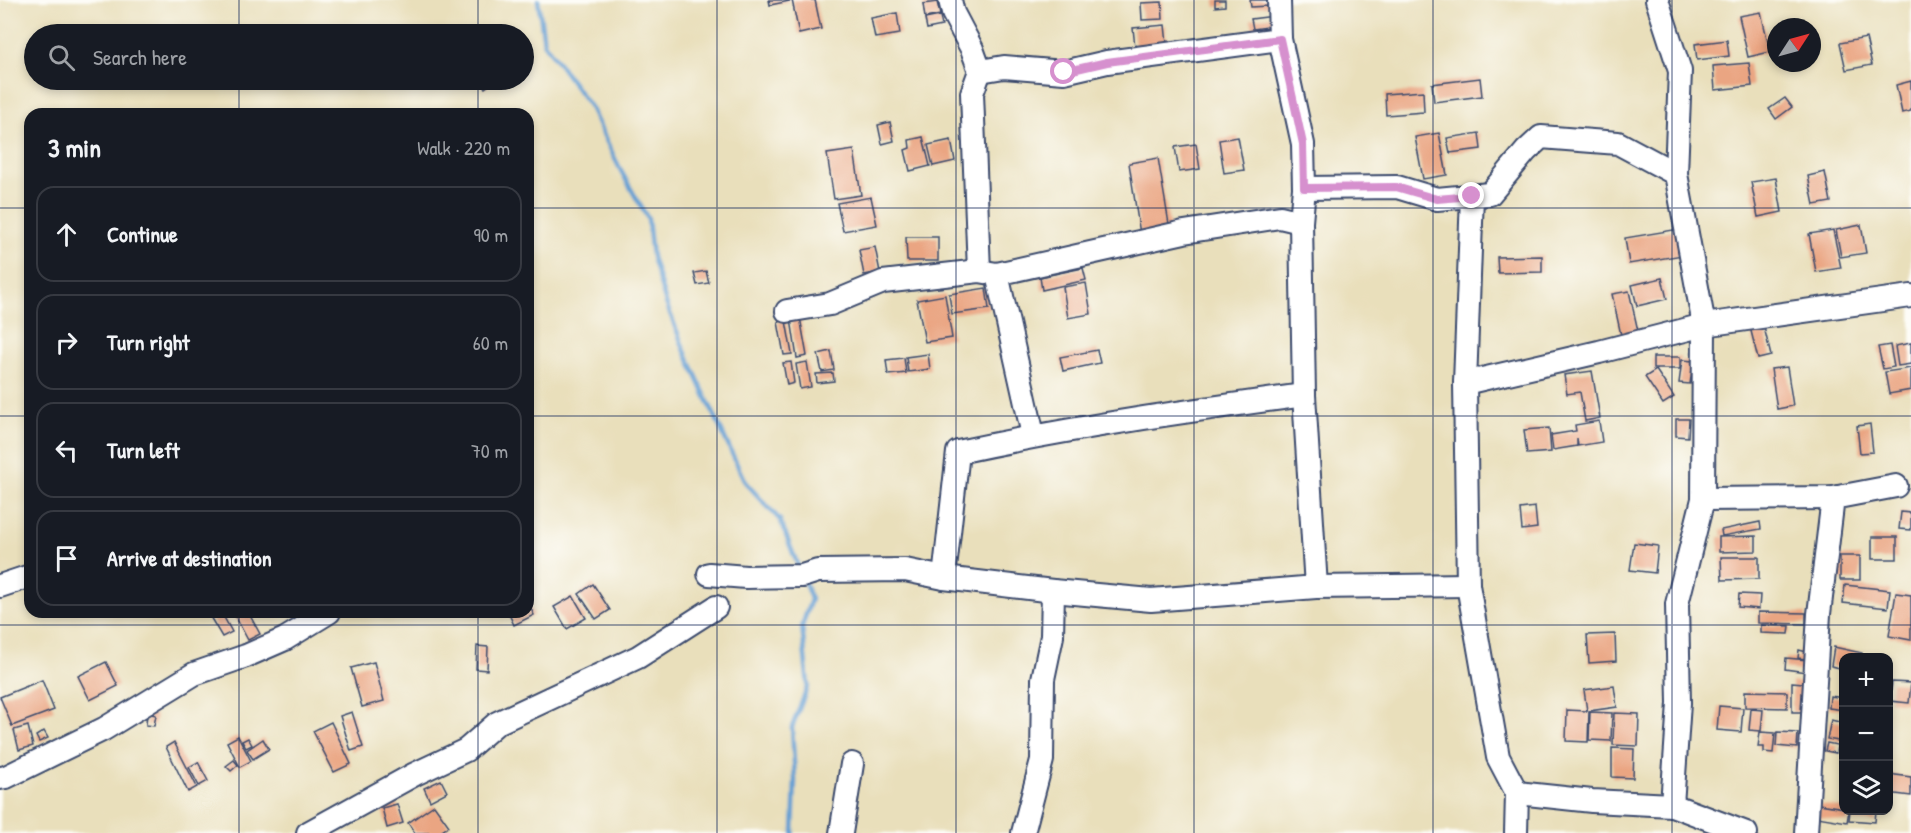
<!DOCTYPE html>
<html lang="en">
<head>
<meta charset="utf-8">
<style>
	:root { --surface:#171b24; --page:#242831; --text:#f1f3f6; --muted:#9ea1a6; --line:#363941 }
	body { margin:0; font-family:"Patrick Hand",sans-serif; background:var(--page); color:var(--text) }
	.controls { position:absolute; right:18px; bottom:18px; display:grid; overflow:hidden; border-radius:12px; box-shadow:0 3px 9px #0003 }
	.controls button { width:54px; height:54px; display:grid; place-items:center; padding:0; border:0; border-bottom:2px solid var(--line); background:var(--surface); color:var(--text); font:30px sans-serif }
	.compass { position:absolute; left:1767px; top:18px; width:54px; height:54px; border-radius:50%; background:var(--surface); box-shadow:0 3px 9px #0003; rotate:54deg }
	.stop { position:absolute; width:18px; height:18px; margin:-14px; border:4px solid #d690ce; border-radius:50%; background:#fff }
	.stop.end { background:#d690ce; border-color:#fff; box-shadow:0 2px 6px #0008 }
	.list { margin:0; padding:0; list-style:none }
	h2 { display:flex; justify-content:space-between; align-items:center; height:78px; margin:0; padding:0 24px; font-size:26px }
	h2 small { font-size:20px; font-weight:400; color:var(--muted) }
	.list li { display:grid; grid-template-columns:39px 1fr auto; gap:18px; align-items:center; box-sizing:border-box; height:96px; margin:0 12px 12px; padding:0 12px; border:2px solid var(--line); border-radius:18px }
	.list b { display:block; font-size:22px; white-space:nowrap }
	.list em { font-size:20px; font-style:normal; color:var(--muted) }
	.icon { flex:none; width:33px; height:33px; fill:none; stroke:currentColor; stroke-width:2; stroke-linecap:round; stroke-linejoin:round }
	.map { position:relative; flex:none; width:1911px; height:833px; overflow:hidden }
	.search { position:absolute; background:var(--surface); box-shadow:0 3px 9px #0003; left:24px; top:24px; width:510px; height:66px; display:flex; align-items:center; gap:15px; box-sizing:border-box; padding:0 21px; border-radius:33px; color:var(--muted); font-size:22px }
	.panel { position:absolute; background:var(--surface); box-shadow:0 3px 9px #0003; left:24px; top:108px; width:510px; height:510px; border-radius:18px }
	.map>svg:first-child { display:block }
	.lines { fill:none; stroke-linecap:round; stroke-linejoin:round }
	.stream { stroke:#629ed3; stroke-width:4.5 }
	.building { fill:#eaa582 }
	.minor-casing { stroke:#3a496c; stroke-width:26 }
	.minor { stroke:#fff; stroke-width:22 }
	.route { stroke:#d690ce; stroke-width:8 }
	.grid { fill:none; stroke:#1b2f5e; stroke-width:1.5; stroke-opacity:0.55 }
</style>
</head>
<body>
<div class="map">
<svg width="1911" height="833" viewBox="0 0 1911 833">
	<rect width="100%" height="100%" fill="#fdfcf7"/>
	<filter id="ink" filterUnits="userSpaceOnUse"><feTurbulence type="fractalNoise" baseFrequency=".0167" numOctaves="2"/><feDisplacementMap in="SourceGraphic" scale="12" xChannelSelector="R" yChannelSelector="G"/><feConvolveMatrix kernelMatrix="1 2 1 2 8 2 1 2 1" color-interpolation-filters="sRGB"/></filter>
	<filter id="wash" filterUnits="userSpaceOnUse"><feTurbulence type="fractalNoise" baseFrequency=".008" numOctaves="4" result="noise"/><feDisplacementMap in="SourceGraphic" scale="24" xChannelSelector="R" yChannelSelector="G"/><feGaussianBlur stdDeviation="1.35" result="paint"/><feColorMatrix in="noise" values="0 0 0 0 0 0 0 0 0 0 0 0 0 0 0 0 0 1.4 0 .05"/><feComposite in="paint" operator="in"/></filter>
	<g filter="url(#wash)">
		<rect width="100%" height="100%" fill="#e9dfbb"/>
		<g class="lines">
			<g class="stream">
				<path d="M 538,0 L 544,43 L 590,107 L 621,171 L 648,219 L 652,257 L 666,303 L 684,349 L 745,482 L 780,520 L 800,571"/>
				<path d="M 793,833 L 795,780 L 792,727 L 808,686 L 802,626 L 811,599 L 804,581"/>
			</g>
		</g>
		<g id="blocks">
			<g class="building">
				<path d="M 769,0 L 790,0 L 790,1 L 770,5 Z"/>
				<path d="M 792,0 L 815,0 L 821,29 L 799,34 Z"/>
				<path d="M 1215,0 L 1225,0 L 1225,6 L 1215,7 Z"/>
				<path d="M 1250,0 L 1268,0 L 1268,6 L 1251,7 Z"/>
				<path d="M 937,2 L 940,15 L 925,18 L 923,4 Z"/>
				<path d="M 1162,2 L 1163,19 L 1142,20 L 1141,3 Z"/>
				<path d="M 1761,12 L 1770,52 L 1748,57 L 1739,16 Z"/>
				<path d="M 897,13 L 900,34 L 875,38 L 871,18 Z"/>
				<path d="M 940,16 L 942,26 L 927,29 L 925,19 Z"/>
				<path d="M 1274,16 L 1275,26 L 1253,29 L 1251,19 Z"/>
				<path d="M 1165,25 L 1167,44 L 1135,47 L 1133,28 Z"/>
				<path d="M 1866,38 L 1872,65 L 1846,70 L 1840,43 Z"/>
				<path d="M 1727,40 L 1729,56 L 1697,60 L 1695,44 Z"/>
				<path d="M 1749,63 L 1752,86 L 1715,90 L 1713,66 Z"/>
				<path d="M 1480,78 L 1482,96 L 1434,102 L 1432,84 Z"/>
				<path d="M 479,80 L 496,80 L 485,88 Z"/>
				<path d="M 1911,81 L 1911,111 L 1902,113 L 1896,85 Z"/>
				<path d="M 1423,91 L 1424,112 L 1386,115 L 1385,94 Z"/>
				<path d="M 1785,98 L 1792,107 L 1776,119 L 1769,109 Z"/>
				<path d="M 890,122 L 894,141 L 882,144 L 878,125 Z"/>
				<path d="M 1439,133 L 1447,175 L 1423,179 L 1415,137 Z"/>
				<path d="M 1479,133 L 1481,149 L 1450,153 L 1447,138 Z"/>
				<path d="M 923,137 L 930,166 L 910,171 L 905,150 L 910,148 L 909,140 Z"/>
				<path d="M 1238,137 L 1244,170 L 1224,173 L 1219,140 Z"/>
				<path d="M 951,140 L 955,161 L 933,166 L 928,145 Z"/>
				<path d="M 1196,144 L 1200,169 L 1179,172 L 1175,147 Z"/>
				<path d="M 854,150 L 861,195 L 834,199 L 827,154 Z"/>
				<path d="M 1158,158 L 1170,230 L 1140,234 L 1129,163 Z"/>
				<path d="M 1825,172 L 1831,202 L 1814,205 L 1808,176 Z"/>
				<path d="M 1776,178 L 1782,212 L 1758,217 L 1751,182 Z"/>
				<path d="M 871,197 L 877,225 L 843,231 L 837,203 Z"/>
				<path d="M 1861,225 L 1866,253 L 1841,257 L 1836,230 Z"/>
				<path d="M 1679,229 L 1683,255 L 1629,264 L 1625,238 Z"/>
				<path d="M 1833,230 L 1841,268 L 1816,272 L 1809,234 Z"/>
				<path d="M 906,237 L 938,237 L 938,261 L 907,261 Z"/>
				<path d="M 875,247 L 880,272 L 864,275 L 859,250 Z"/>
				<path d="M 1542,256 L 1542,272 L 1498,273 L 1497,257 Z"/>
				<path d="M 1083,268 L 1086,280 L 1042,290 L 1040,277 Z"/>
				<path d="M 706,271 L 709,283 L 697,285 L 694,273 Z"/>
				<path d="M 1662,278 L 1667,299 L 1637,306 L 1632,285 Z"/>
				<path d="M 1086,283 L 1091,314 L 1068,318 L 1063,287 Z"/>
				<path d="M 986,288 L 989,309 L 952,314 L 949,294 Z"/>
				<path d="M 1629,291 L 1638,331 L 1621,335 L 1612,294 Z"/>
				<path d="M 945,295 L 952,338 L 925,342 L 917,300 Z"/>
				<path d="M 800,317 L 807,356 L 797,358 L 791,319 Z"/>
				<path d="M 786,321 L 792,354 L 784,355 L 778,322 Z"/>
				<path d="M 1763,323 L 1771,356 L 1758,359 L 1750,327 Z"/>
				<path d="M 1911,343 L 1911,364 L 1898,366 L 1895,346 Z"/>
				<path d="M 1890,345 L 1894,367 L 1883,369 L 1878,347 Z"/>
				<path d="M 1097,350 L 1100,363 L 1063,371 L 1060,357 Z"/>
				<path d="M 831,351 L 834,370 L 822,372 L 818,354 Z"/>
				<path d="M 928,354 L 930,369 L 908,372 L 906,357 Z"/>
				<rect x="1653" y="357" width="27" height="12"/>
				<path d="M 904,358 L 906,373 L 888,375 L 886,360 Z"/>
				<path d="M 1682,360 L 1693,361 L 1690,384 L 1679,383 Z"/>
				<path d="M 791,362 L 794,383 L 787,385 L 783,363 Z"/>
				<path d="M 807,362 L 811,387 L 800,389 L 796,364 Z"/>
				<path d="M 1787,367 L 1793,406 L 1777,409 L 1771,369 Z"/>
				<path d="M 1911,368 L 1911,390 L 1889,394 L 1885,372 Z"/>
				<path d="M 1656,370 L 1674,397 L 1663,404 L 1645,377 Z"/>
				<path d="M 1592,371 L 1600,418 L 1585,421 L 1580,392 L 1567,394 L 1564,375 Z"/>
				<path d="M 833,373 L 834,381 L 817,383 L 816,374 Z"/>
				<path d="M 1676,419 L 1689,419 L 1688,437 L 1676,436 Z"/>
				<path d="M 1599,421 L 1602,442 L 1578,446 L 1577,438 L 1577,446 L 1553,450 L 1551,435 L 1576,431 L 1575,425 Z"/>
				<path d="M 1870,424 L 1873,452 L 1860,453 L 1857,426 Z"/>
				<path d="M 1549,428 L 1551,452 L 1527,454 L 1524,430 Z"/>
				<path d="M 1535,507 L 1537,528 L 1522,530 L 1520,509 Z"/>
				<path d="M 1901,512 L 1911,513 L 1911,530 L 1899,529 Z"/>
				<path d="M 1760,522 L 1761,529 L 1722,536 L 1721,530 Z"/>
				<path d="M 1756,536 L 1756,551 L 1719,552 L 1719,537 Z"/>
				<rect x="1872" y="537" width="25" height="22"/>
				<path d="M 1634,543 L 1658,546 L 1655,573 L 1630,570 Z"/>
				<rect x="1840" y="556" width="20" height="24"/>
				<path d="M 1721,557 L 1759,557 L 1759,579 L 1722,580 Z"/>
				<path d="M 593,584 L 610,610 L 596,619 L 579,594 Z"/>
				<path d="M 1845,585 L 1890,590 L 1888,608 L 1843,603 Z"/>
				<path d="M 1896,593 L 1911,595 L 1911,640 L 1889,636 Z"/>
				<path d="M 1739,594 L 1760,595 L 1759,609 L 1738,607 Z"/>
				<path d="M 573,596 L 586,618 L 567,629 L 554,607 Z"/>
				<path d="M 528,603 L 534,615 L 514,625 L 508,612 L 528,612 Z"/>
				<path d="M 214,612 L 221,612 L 232,632 L 222,637 L 209,615 Z"/>
				<path d="M 233,612 L 248,612 L 260,634 L 248,640 Z"/>
				<path d="M 1758,612 L 1806,613 L 1806,624 L 1758,623 Z"/>
				<path d="M 1761,625 L 1790,626 L 1789,634 L 1761,633 Z"/>
				<path d="M 1615,634 L 1616,661 L 1589,663 L 1587,635 Z"/>
				<path d="M 477,646 L 488,647 L 487,670 L 476,669 Z"/>
				<path d="M 1834,647 L 1862,653 L 1861,658 L 1844,658 L 1844,669 L 1831,666 Z"/>
				<path d="M 1799,650 L 1807,652 L 1806,659 L 1798,658 Z"/>
				<path d="M 1786,658 L 1808,660 L 1806,672 L 1785,669 Z"/>
				<path d="M 106,662 L 118,686 L 90,700 L 78,676 Z"/>
				<path d="M 374,662 L 384,701 L 362,707 L 351,668 Z"/>
				<path d="M 42,680 L 54,710 L 12,726 L 0,697 Z"/>
				<path d="M 1792,682 L 1803,683 L 1803,712 L 1792,712 Z"/>
				<path d="M 1892,682 L 1911,683 L 1909,703 L 1890,701 Z"/>
				<path d="M 1614,686 L 1617,707 L 1589,711 L 1588,742 L 1566,741 L 1567,710 L 1587,711 L 1584,690 Z"/>
				<path d="M 1745,691 L 1787,692 L 1787,708 L 1745,707 Z"/>
				<path d="M 1830,696 L 1844,698 L 1844,710 L 1829,708 Z"/>
				<path d="M 1719,706 L 1743,708 L 1741,732 L 1717,730 Z"/>
				<path d="M 1751,709 L 1763,710 L 1761,731 L 1749,730 Z"/>
				<path d="M 352,712 L 363,747 L 351,751 L 340,716 Z"/>
				<path d="M 1590,712 L 1612,713 L 1611,741 L 1589,740 Z"/>
				<path d="M 147,713 L 156,715 L 154,726 L 146,725 Z"/>
				<path d="M 1614,713 L 1639,714 L 1638,746 L 1613,745 Z"/>
				<path d="M 1831,720 L 1844,723 L 1844,742 L 1827,739 Z"/>
				<path d="M 331,722 L 351,764 L 334,772 L 313,731 Z"/>
				<path d="M 28,726 L 33,746 L 19,750 L 14,730 Z"/>
				<path d="M 44,731 L 48,738 L 39,742 L 36,736 Z"/>
				<path d="M 1760,732 L 1775,733 L 1773,753 L 1764,752 L 1764,747 L 1758,747 Z"/>
				<path d="M 1777,732 L 1798,733 L 1797,748 L 1776,746 Z"/>
				<path d="M 238,736 L 251,761 L 240,767 L 227,742 Z"/>
				<path d="M 248,738 L 252,745 L 246,748 L 242,741 Z"/>
				<path d="M 263,739 L 269,749 L 253,759 L 247,750 Z"/>
				<path d="M 174,742 L 197,787 L 188,792 L 166,747 Z"/>
				<path d="M 1827,743 L 1837,745 L 1836,753 L 1825,751 Z"/>
				<path d="M 1612,748 L 1634,749 L 1633,778 L 1612,777 Z"/>
				<path d="M 234,760 L 238,765 L 231,771 L 226,766 Z"/>
				<path d="M 198,762 L 208,781 L 199,786 L 189,767 Z"/>
				<path d="M 1888,774 L 1911,777 L 1911,796 L 1888,793 Z"/>
				<path d="M 441,780 L 447,792 L 430,801 L 424,788 Z"/>
				<path d="M 397,804 L 403,823 L 387,828 L 382,808 Z"/>
				<path d="M 1819,804 L 1844,808 L 1844,810 L 1849,810 L 1847,822 L 1817,817 Z"/>
				<path d="M 434,805 L 449,826 L 439,833 L 415,833 L 408,823 Z"/>
				<path d="M 1850,810 L 1876,810 L 1875,822 L 1849,820 Z"/>
			</g>
		</g>
	</g>
	<g filter="url(#ink)">
		<use href="#blocks" fill-opacity="0" stroke="#3a496c" stroke-width="1.5"/>
		<g class="lines">
			<defs>
				<g id="minor">
					<path d="M 950,0 L 953,13 L 972,49 L 980,71 L 972,93 L 979,271"/>
					<path d="M 1279,0 L 1280,39 L 1303,144 L 1304,188 L 1301,222 L 1304,395 L 1316,587"/>
					<path d="M 1657,0 L 1680,71 L 1676,174 L 1704,325 L 1703,499 L 1677,604 L 1679,703 L 1672,805"/>
					<path d="M 980,71 L 1004,67 L 1064,72 L 1107,62 L 1280,39"/>
					<path d="M 1304,188 L 1397,187 L 1437,199 L 1490,194 L 1526,151 L 1541,137 L 1618,143 L 1676,174"/>
					<path d="M 1472,196 L 1465,383 L 1468,585 L 1498,757 L 1517,793 L 1516,833"/>
					<path d="M 997,274 L 1033,435"/>
					<path d="M 787,311 L 830,304 L 883,282 L 979,271 L 997,274 L 1184,232 L 1280,217 L 1301,222"/>
					<path d="M 1465,383 L 1599,352 L 1704,325 L 1911,296"/>
					<path d="M 1703,499 L 1833,498 L 1896,486"/>
					<path d="M 709,574 L 746,577 L 802,576 L 818,571 L 905,570 L 944,578 L 1053,591 L 1151,600 L 1316,587 L 1468,585"/>
					<path d="M 944,578 L 958,452 C 1073,427 1188,411 1304,395"/>
					<path d="M 0,586 L 30,576"/>
					<path d="M 0,778 L 6,777 L 104,729 L 194,674 L 246,656 L 285,639 L 329,612"/>
					<path d="M 1517,793 L 1592,801 L 1672,805 L 1746,833"/>
					<path d="M 308,833 L 415,774 L 466,750 L 497,723 L 638,657 L 716,607"/>
					<path d="M 841,833 L 852,764"/>
					<path d="M 1023,833 L 1042,760 L 1043,679 L 1052,636 L 1053,591"/>
					<path d="M 1806,833 L 1819,614 L 1833,498"/>
				</g>
			</defs>
			<use href="#minor" class="minor-casing"/>
			<use href="#minor" class="minor"/>
		</g>
	</g>
	<g class="lines" filter="url(#ink)">
		<path class="route" d="M 1064,72 L 1107,62 L 1280,39 L 1303,144 L 1304,188 L 1396,187 L 1437,199 L 1472,196"/>
	</g>
	<path class="grid" d="M 239,0 L 239,34M 478,0 L 478,34M 717,0 L 717,833M 956,0 L 956,833M 1194,0 L 1194,833M 1433,0 L 1433,833M 1672,0 L 1672,833M 239,80 L 239,114M 478,80 L 478,114M 0,208 L 30,208M 528,208 L 1911,208M 0,416 L 30,416M 528,416 L 1911,416M 239,612 L 239,833M 478,612 L 478,833M 0,625 L 1911,625"/>
</svg>
<div class="controls">
<button>+</button>
<button>−</button>
<button><svg class="icon" aria-label="layers" viewBox="0 0 24 24"><path d="M12 4l9 5-9 5-9-5zM3 14l9 5 9-5"/></svg></button>
</div>
<svg class="compass" viewBox="-18 -18 36 36"><path d="M0-13l5 13h-10z" fill="#e53935"/><path d="M0 13l5-13h-10z" fill="#9ea1a6"/></svg>
<div class="stop" style="left:1064px;top:72px"></div>
<div class="stop end" style="left:1472px;top:196px"></div>
<div class="search"><svg class="icon" aria-label="search" viewBox="0 0 24 24"><circle cx="10" cy="10" r="6"/><path d="M15 15l6 6"/></svg>Search here</div>
<section class="panel">
<h2>3 min<small>Walk · 220 m</small></h2>
<ul class="list">
<li><svg class="icon" aria-label="ahead" viewBox="0 0 24 24"><path d="M12 20V5M6 11l6-6 6 6"/></svg><div><b>Continue</b></div><em>90 m</em></li>
<li><svg class="icon" aria-label="right" viewBox="0 0 24 24"><path d="M7 20v-9h11M14 6l5 5-5 5"/></svg><div><b>Turn right</b></div><em>60 m</em></li>
<li><svg class="icon" aria-label="left" viewBox="0 0 24 24"><path d="M17 20v-9H6M10 6l-5 5 5 5"/></svg><div><b>Turn left</b></div><em>70 m</em></li>
<li><svg class="icon" aria-label="arrive" viewBox="0 0 24 24"><path d="M6 21V4h12l-3 4 3 4H6"/></svg><div><b>Arrive at destination</b></div></li>
</ul>
</section>
</div>
</body>
</html>
